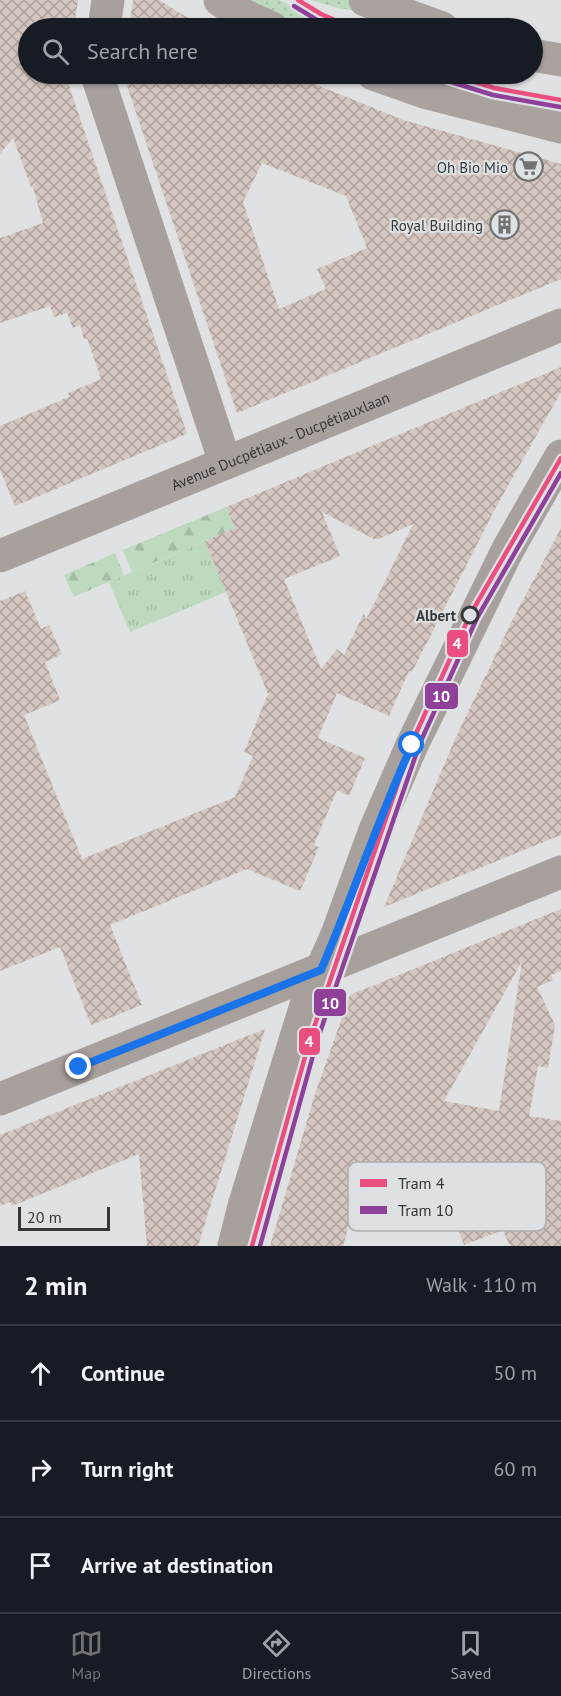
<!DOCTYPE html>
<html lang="en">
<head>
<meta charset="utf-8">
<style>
	:root { --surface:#171b24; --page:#242831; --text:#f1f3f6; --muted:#9ea1a6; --line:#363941; --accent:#717274 }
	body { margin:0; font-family:"PT Sans",sans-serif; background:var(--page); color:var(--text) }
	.scale { position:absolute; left:18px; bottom:15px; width:92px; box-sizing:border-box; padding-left:6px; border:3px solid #363738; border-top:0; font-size:16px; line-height:21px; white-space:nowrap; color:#363738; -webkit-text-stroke:4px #dee1e3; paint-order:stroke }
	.stop { position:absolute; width:18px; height:18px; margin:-14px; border:4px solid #1a73e8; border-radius:50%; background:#fff }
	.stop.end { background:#1a73e8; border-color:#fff; box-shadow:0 2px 6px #0008 }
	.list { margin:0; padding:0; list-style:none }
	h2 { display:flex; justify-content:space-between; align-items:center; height:78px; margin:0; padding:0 24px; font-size:26px }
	h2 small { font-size:20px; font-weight:400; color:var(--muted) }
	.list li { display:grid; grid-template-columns:39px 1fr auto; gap:18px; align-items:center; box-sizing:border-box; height:96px; padding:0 24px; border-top:2px solid var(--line) }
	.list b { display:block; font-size:22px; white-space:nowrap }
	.list em { font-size:20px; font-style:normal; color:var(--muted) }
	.icon { flex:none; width:33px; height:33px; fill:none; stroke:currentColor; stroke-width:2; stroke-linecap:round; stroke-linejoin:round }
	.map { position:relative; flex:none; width:561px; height:1246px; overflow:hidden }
	.search { position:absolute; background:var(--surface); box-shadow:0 2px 4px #0004; left:18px; right:18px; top:18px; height:66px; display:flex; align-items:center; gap:15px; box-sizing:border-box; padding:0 21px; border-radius:33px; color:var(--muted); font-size:22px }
	.sheet { height:366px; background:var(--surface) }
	nav { display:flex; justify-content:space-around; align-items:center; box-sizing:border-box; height:84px; border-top:2px solid var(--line); background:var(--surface); font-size:16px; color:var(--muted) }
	nav a { display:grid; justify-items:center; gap:3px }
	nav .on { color:var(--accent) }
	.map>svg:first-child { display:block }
	.grass { fill:url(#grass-dots) }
	.forest { fill:url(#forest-firs) }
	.park { fill:url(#park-tufts) }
	.building { fill:url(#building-cross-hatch); fill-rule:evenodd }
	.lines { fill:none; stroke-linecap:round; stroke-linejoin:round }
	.minor { stroke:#a8a09c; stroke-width:33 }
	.major { stroke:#a9a29e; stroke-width:33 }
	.tram-1-casing { stroke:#dee1e3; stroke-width:9 }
	.tram-2-casing { stroke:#dee1e3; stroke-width:9 }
	.tram-1 { stroke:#ea4f80; stroke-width:4.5 }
	.tram-2 { stroke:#8f4199; stroke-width:4.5 }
	.route { stroke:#1a73e8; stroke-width:8 }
	.stop-dot { fill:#dee1e3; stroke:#363738; stroke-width:3 }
	.labels { text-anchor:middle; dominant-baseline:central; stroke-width:4.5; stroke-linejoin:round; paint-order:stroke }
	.poi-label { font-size:15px; fill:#363738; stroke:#dee1e3; text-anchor:end }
	.street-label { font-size:15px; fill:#363738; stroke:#dee1e3 }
	.stop-label { font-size:15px; font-weight:bold; fill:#363738; stroke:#dee1e3; text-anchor:end }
	.key { fill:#dee1e3; stroke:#acaeb0; stroke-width:1.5 }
	.key-label { font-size:16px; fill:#363738 }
	.line-badge { stroke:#dee1e3; stroke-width:2 }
	.badge-label { font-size:16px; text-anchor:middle; font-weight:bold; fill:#fff }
</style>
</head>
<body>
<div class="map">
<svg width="561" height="1246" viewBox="0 0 561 1246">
	<defs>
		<pattern id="grass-dots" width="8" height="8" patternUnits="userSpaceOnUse" patternTransform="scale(1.5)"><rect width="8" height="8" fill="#bddabe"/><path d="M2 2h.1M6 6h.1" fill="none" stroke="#a3bca4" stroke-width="1.8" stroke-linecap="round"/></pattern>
		<pattern id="forest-firs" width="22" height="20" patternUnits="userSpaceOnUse" patternTransform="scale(1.5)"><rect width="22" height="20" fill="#bddabe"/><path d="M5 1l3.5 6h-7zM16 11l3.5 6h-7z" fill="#a3bca4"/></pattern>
		<pattern id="park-tufts" width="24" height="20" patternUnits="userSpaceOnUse" patternTransform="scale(1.5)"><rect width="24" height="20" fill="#bddabe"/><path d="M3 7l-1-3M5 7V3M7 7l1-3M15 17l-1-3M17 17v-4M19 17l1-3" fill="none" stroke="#a3bca4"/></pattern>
		<pattern id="building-cross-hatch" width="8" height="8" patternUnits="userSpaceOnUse" patternTransform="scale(1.5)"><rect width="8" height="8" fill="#d5c7c0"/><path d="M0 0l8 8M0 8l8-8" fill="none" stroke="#aea29d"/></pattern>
	</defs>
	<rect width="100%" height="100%" fill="#dfe1e2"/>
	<g class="grass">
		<path d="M 247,0 L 279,0 L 306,13 L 327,19 L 325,28 L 303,28 Z"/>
		<path d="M 311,0 L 347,0 L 358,5 L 359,11 L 337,8 Z"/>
	</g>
	<g class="forest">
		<path d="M 226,507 L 235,528 L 132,572 L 123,550 Z"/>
		<path d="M 115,553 L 124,575 L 74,597 L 64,575 Z"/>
	</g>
	<path class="park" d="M 205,541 L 226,592 L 130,632 L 109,582 Z"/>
	<g class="building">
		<path d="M 0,0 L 78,0 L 74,28 L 28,28 L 28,74 L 66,74 L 66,77 L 187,434 L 15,506 L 0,470 L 0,426 L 69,397 L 68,393 L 101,379 L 87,338 L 84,339 L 80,325 L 73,328 L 67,313 L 54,317 L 50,306 L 0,323 L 0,238 L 43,223 L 33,187 L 31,187 L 13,138 L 0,154 Z"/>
		<path d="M 133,0 L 159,0 L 204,28 L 129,28 Z"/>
		<path d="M 123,74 L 290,74 L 403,120 L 561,164 L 561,279 L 237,413 ZM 262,163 L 346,196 L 367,248 L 317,269 L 326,289 L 279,309 L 243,202 Z"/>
		<path d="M 561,367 L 561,392 L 496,507 L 412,672 L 409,671 L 389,716 L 337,693 L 318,738 L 365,758 L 349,796 L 337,790 L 314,845 L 319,847 L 300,891 L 247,869 L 110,925 L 142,1005 L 91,1025 L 60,947 L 0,971 L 0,601 L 25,591 L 41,629 L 49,625 L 62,654 L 45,662 L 60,700 L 24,715 L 82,859 L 235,797 L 253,756 L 244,752 L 268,694 L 205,541 L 235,528 L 226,507 ZM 322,512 L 374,539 L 379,539 L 413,524 L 366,620 L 364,613 L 344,655 L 337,649 L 321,669 L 284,579 L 340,556 Z"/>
		<path d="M 561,528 L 561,835 L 384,907 L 455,739 L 512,621 Z"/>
		<path d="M 561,909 L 561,971 L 551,975 L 553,980 L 537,987 L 555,1025 L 548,1068 L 538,1066 L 529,1116 L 561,1121 L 561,1246 L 510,1246 L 503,1230 L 464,1245 L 440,1181 L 416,1209 L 358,1192 L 343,1246 L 270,1246 L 315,1094 L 350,995 ZM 522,961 L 499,1111 L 444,1101 Z"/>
		<path d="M 265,1029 L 198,1246 L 147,1246 L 139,1154 L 12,1206 L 10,1202 L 0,1206 L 0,1135 Z"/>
	</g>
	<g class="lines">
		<g class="minor">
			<path d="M 104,28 L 108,0"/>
			<path d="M 98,74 L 98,78 L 225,462"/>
			<path id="s1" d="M 0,556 L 561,325"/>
			<path d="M 0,1099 L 561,872"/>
			<path d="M 234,1246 L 244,1206 L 306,1005 L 338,932 L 375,830 L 412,745 L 507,551 L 561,456"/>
		</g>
		<g class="major">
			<path d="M 220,0 L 245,16 L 272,28"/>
			<path d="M 365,0 L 442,28"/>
			<path d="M 532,55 L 561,60"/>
			<path d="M 373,74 L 424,92 L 561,127"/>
		</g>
		<defs>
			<g id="tram-1">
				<path d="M 298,0 L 321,14 L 353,28"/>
				<path d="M 450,74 L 494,88 L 561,100"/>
				<path d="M 252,1246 L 310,1039 L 413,740 L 470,615 L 561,458"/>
			</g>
			<g id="tram-2">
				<path d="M 294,6 L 317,20 L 335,28"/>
				<path d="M 448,81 L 493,95 L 560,107"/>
				<path d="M 260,1246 L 317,1041 L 420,743 L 477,618 L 561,473"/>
			</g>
		</defs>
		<use href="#tram-1" class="tram-1-casing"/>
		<use href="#tram-2" class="tram-2-casing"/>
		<use href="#tram-1" class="tram-1"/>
		<use href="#tram-2" class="tram-2"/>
	</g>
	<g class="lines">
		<path class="route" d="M 79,1067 L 321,970 C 353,896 378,819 412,745"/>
	</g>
	<defs>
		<symbol id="supermarket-ring" viewBox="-11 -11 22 22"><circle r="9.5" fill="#dee1e3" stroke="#717274" stroke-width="1.5"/><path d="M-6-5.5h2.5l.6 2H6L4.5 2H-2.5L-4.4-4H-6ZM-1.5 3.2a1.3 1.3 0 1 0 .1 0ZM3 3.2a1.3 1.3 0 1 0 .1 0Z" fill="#717274"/></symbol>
		<symbol id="building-ring" viewBox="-11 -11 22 22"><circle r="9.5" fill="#dee1e3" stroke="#717274" stroke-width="1.5"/><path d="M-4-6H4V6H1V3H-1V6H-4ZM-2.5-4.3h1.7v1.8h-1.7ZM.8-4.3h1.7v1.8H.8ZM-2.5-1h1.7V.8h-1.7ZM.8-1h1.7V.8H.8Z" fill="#717274"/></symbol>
	</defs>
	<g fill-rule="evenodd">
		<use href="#supermarket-ring" x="512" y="150" width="33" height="33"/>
		<use href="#building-ring" x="488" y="208" width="33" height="33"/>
	</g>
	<circle class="stop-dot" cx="470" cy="615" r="8"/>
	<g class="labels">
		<g class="poi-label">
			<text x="508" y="167">Oh Bio Mio</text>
			<text x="483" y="225">Royal Building</text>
		</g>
		<g class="street-label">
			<text stroke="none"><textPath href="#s1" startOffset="303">Avenue Ducpétiaux - Ducpétiauxlaan</textPath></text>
		</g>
		<g class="stop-label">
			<text x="456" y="615">Albert</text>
		</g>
	</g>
	<rect x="348" y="1162" width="198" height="69" rx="9" class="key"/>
	<rect x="360" y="1179" width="27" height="8" fill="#ea4f80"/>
	<rect x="360" y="1206" width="27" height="8" fill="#8f4199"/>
	<g class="key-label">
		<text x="398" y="1189">Tram 4</text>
		<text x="398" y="1216">Tram 10</text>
	</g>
	<g class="line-badge">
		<rect x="446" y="629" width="23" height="29" rx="6" fill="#ea4f80"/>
		<rect x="424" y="682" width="35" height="28" rx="6" fill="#8f4199"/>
		<rect x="313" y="988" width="34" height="29" rx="6" fill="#8f4199"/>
		<rect x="298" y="1027" width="23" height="29" rx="6" fill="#ea4f80"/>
	</g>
	<g class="badge-label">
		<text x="457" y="649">4</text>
		<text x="441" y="702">10</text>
		<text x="330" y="1009">10</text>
		<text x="309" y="1047">4</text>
	</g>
</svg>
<div class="scale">20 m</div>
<div class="stop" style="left:412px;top:745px"></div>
<div class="stop end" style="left:79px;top:1067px"></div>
<div class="search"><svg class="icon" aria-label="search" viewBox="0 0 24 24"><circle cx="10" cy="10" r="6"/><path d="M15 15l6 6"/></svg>Search here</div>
</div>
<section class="sheet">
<h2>2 min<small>Walk · 110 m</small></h2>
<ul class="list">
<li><svg class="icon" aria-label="ahead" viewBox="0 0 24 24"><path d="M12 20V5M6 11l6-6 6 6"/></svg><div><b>Continue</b></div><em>50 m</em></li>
<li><svg class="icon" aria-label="right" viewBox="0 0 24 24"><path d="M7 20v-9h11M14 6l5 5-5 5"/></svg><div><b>Turn right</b></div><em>60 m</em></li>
<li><svg class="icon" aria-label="arrive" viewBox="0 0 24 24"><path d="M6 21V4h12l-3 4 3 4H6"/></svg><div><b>Arrive at destination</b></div></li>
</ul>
</section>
<nav>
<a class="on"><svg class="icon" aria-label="map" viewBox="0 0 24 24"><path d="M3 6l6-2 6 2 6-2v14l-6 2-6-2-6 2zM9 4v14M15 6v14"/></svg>Map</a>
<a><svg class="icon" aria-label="directions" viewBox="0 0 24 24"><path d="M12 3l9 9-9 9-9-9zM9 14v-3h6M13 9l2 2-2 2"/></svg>Directions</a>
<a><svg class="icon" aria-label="saved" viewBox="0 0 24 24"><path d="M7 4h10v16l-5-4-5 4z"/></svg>Saved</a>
</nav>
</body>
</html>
